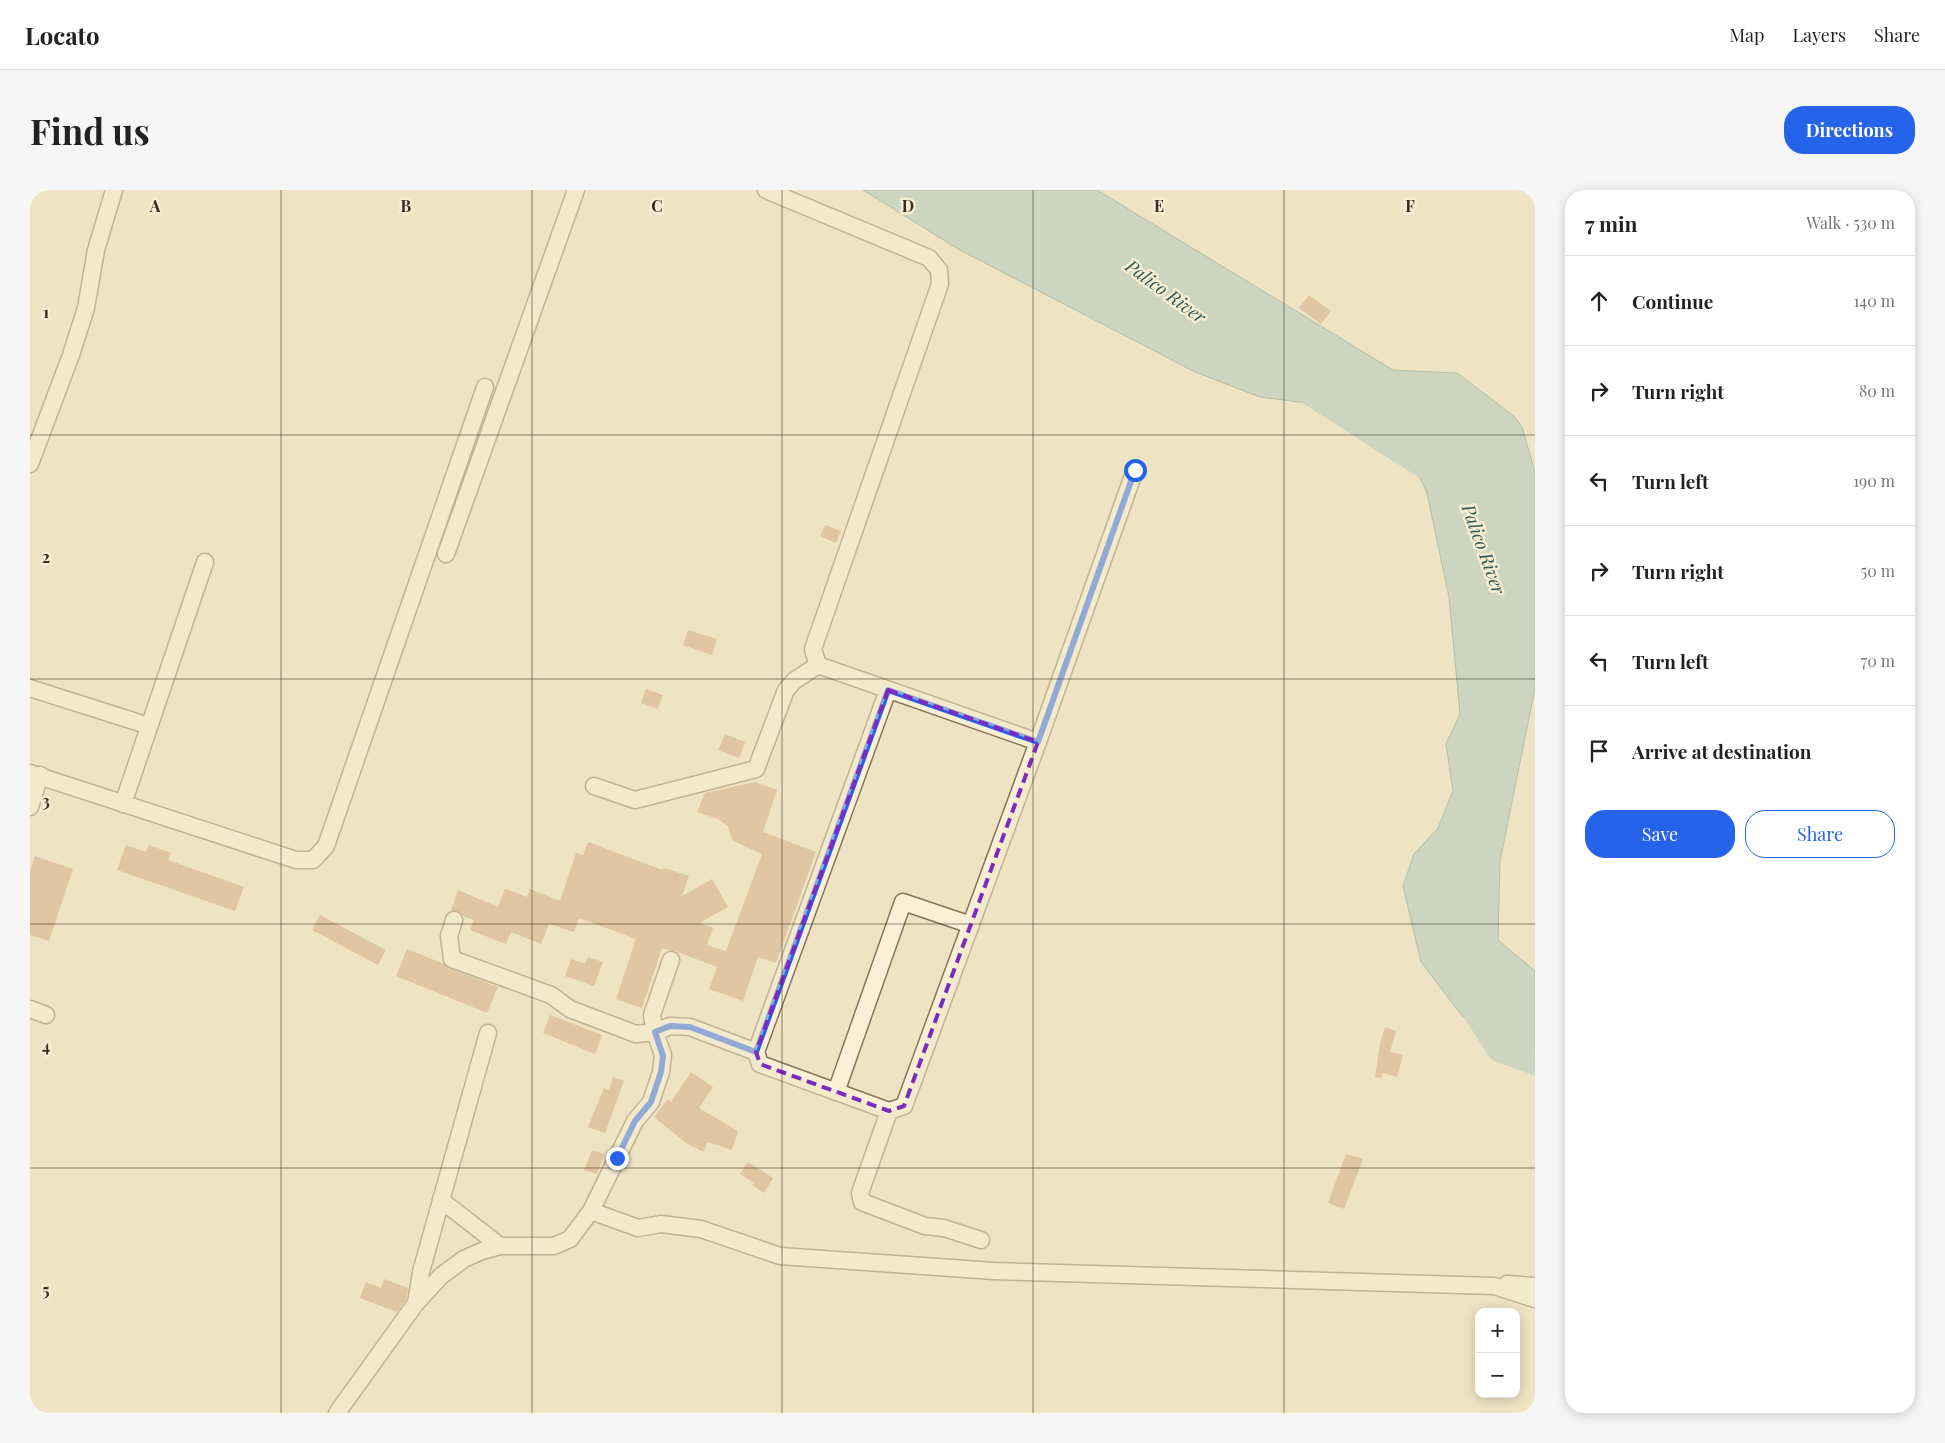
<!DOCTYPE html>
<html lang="en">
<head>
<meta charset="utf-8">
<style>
	:root { --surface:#fff; --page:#f6f6f6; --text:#222; --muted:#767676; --line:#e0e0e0; --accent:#2563eb }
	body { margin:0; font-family:"Playfair Display",serif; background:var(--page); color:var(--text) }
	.controls { position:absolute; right:15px; bottom:15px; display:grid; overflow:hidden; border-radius:10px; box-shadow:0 2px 12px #0003 }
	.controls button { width:45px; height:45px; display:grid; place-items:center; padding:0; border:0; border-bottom:1px solid var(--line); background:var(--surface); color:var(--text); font:25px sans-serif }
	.stop { position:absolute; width:15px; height:15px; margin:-11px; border:4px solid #2563eb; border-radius:50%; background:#fff }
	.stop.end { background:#2563eb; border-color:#fff; box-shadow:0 1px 5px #0008 }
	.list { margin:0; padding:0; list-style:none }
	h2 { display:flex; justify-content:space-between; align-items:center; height:65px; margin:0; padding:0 20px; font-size:21px }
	h2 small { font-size:16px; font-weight:400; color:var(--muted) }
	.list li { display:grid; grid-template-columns:32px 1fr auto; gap:15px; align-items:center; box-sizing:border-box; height:90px; padding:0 20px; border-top:1px solid var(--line) }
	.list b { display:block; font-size:19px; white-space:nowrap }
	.list em { font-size:16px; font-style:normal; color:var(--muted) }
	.actions { display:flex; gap:10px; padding:15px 20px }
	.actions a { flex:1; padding:11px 0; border:1px solid var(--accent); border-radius:20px; text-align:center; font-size:18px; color:var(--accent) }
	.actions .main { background:var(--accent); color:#fff }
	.icon { flex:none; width:28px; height:28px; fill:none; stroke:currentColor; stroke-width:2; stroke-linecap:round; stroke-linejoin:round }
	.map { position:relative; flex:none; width:1505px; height:1223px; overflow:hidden; border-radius:20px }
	header { display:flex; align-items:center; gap:30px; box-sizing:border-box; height:70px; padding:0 25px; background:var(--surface); border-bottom:1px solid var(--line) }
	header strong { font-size:24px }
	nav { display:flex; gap:28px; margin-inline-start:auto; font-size:18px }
	.intro { display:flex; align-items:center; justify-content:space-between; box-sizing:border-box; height:120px; padding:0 30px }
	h1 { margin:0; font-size:35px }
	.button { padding:12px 22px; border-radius:20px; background:var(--accent); color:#fff; font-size:18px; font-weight:700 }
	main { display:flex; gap:30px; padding:0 30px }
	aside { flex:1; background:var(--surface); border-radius:20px; box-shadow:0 2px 12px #0003 }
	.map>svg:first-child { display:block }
	.water { fill:#a5c1ba; stroke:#6c9088 }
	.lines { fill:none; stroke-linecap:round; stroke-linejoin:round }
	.river { stroke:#a5c1ba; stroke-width:24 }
	.building { fill:#cda079 }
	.minor-casing { stroke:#89755a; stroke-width:19 }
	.minor { stroke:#f9f0d6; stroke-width:16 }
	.route { stroke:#2563eb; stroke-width:6 }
	.marked { fill:none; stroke:#7b2cbf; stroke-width:4; stroke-dasharray:10 6; stroke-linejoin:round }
	.grid { fill:none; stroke:#392c1e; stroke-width:1; stroke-opacity:0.55 }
	.labels { text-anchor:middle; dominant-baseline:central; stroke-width:5; stroke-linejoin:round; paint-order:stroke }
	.water-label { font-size:18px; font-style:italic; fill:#2d5858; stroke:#f6edd3 }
	.grid-label { font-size:16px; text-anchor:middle; font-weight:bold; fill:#392c1e; stroke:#f6edd3; stroke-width:5; stroke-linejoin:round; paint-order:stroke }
</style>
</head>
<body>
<header>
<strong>Locato</strong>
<nav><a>Map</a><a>Layers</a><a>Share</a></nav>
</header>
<div class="intro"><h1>Find us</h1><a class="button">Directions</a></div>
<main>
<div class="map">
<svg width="1505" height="1223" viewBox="0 0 1505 1223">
	<rect width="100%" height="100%" fill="#eee3c3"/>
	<path class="water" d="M 833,0 L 1067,0 L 1363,180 L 1427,183 L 1484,226 L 1492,237 L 1505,282 L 1505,498 L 1470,671 L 1468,750 L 1505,781 L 1505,873 L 1433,827 L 1391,772 L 1373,696 L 1384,664 L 1408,638 L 1423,601 L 1416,554 L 1430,524 L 1419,407 L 1397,303 L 1373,251 L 1316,218 L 1230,207 L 1165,182 L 928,59 Z"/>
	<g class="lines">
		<g class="river">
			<path d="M 1271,198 L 1407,285"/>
			<path d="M 1441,816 L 1469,860 L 1505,873"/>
		</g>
	</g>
	<g class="building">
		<path d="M 1279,105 L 1301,121 L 1291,134 L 1269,118 Z"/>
		<path d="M 795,335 L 811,341 L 806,353 L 790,346 Z"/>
		<path d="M 658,440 L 687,449 L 682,465 L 653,455 Z"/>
		<path d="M 616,499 L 633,505 L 628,519 L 611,513 Z"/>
		<path d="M 695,544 L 715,552 L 709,568 L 688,560 Z"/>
		<path d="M 725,592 L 747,600 L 733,642 L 786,662 L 746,773 L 728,767 L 713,811 L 679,799 L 687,777 L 645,761 L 632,758 L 612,818 L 586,809 L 606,749 L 549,728 L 544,742 L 519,734 L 511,754 L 481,742 L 476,754 L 440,740 L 444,730 L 433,726 L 427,721 L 421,721 L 428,700 L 468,717 L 475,699 L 497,707 L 500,699 L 530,711 L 546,663 L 553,665 L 558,652 L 633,680 L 634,678 L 659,686 L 652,706 L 682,689 L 698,717 L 669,733 L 683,738 L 677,755 L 696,761 L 732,664 L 702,650 L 698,636 L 688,629 L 667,622 L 675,603 Z"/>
		<path d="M 96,655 L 116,662 L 119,655 L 141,663 L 138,670 L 214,697 L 205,721 L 87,680 Z"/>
		<path d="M 5,666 L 43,679 L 19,751 L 0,745 L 0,682 Z"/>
		<path d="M 290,725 L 356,760 L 348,775 L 282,740 Z"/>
		<path d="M 377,759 L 414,774 L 419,778 L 468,797 L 457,823 L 366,786 Z"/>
		<path d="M 558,767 L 573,772 L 564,796 L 535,786 L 541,769 L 555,774 Z"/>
		<path d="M 520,825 L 572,845 L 565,864 L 513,843 Z"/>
		<path d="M 1355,837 L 1366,841 L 1360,862 L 1373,865 L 1367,887 L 1353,883 L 1351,888 L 1345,887 L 1350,853 Z"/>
		<path d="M 661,882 L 683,897 L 669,918 L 708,941 L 702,960 L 678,952 L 673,962 L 656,953 L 624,927 L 638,909 L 641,912 Z"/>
		<path d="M 583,887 L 594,891 L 575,943 L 558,937 L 574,898 L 579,900 Z"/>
		<path d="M 562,960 L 574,964 L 567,984 L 554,980 Z"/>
		<path d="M 1316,964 L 1333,969 L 1314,1019 L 1298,1013 Z"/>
		<path d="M 718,972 L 743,988 L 734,1003 L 722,995 L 724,993 L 710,984 Z"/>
		<path d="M 354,1089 L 378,1098 L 376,1110 L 367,1122 L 330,1108 L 336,1092 L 351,1098 Z"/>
	</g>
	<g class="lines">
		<defs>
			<g id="minor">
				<path d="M 736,0 L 899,68 L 909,80 L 910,94 L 783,459 L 788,475"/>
				<path d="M 0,274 L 41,165 L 56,118 L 66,60 L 84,0"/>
				<path d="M 416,364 L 546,0"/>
				<path d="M 788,475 L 1008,552"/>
				<path d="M 0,498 L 119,536"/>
				<path d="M 0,583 L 266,670 L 283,670 L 296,656 L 455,197"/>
				<path d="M 564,596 L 605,610 L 726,579 L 756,500 L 764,491 L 788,475"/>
				<path d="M 93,614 L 175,372"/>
				<path d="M 0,617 L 10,585"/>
				<path d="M 424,730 L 419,746 L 422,769 L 521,805 L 540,819 L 606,844 L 625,842 L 640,836 L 660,837 L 726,862 L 730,874 L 859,921 L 874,916 L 1008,552 L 1105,280"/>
				<path d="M 0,819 L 16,825"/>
				<path d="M 726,862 L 858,500"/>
				<path d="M 806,902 L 873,712 L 941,735"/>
				<path d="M 859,921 L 830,1003 L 832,1012 L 895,1036 L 914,1038 L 951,1050"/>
				<path d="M 411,1010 L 470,1056"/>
				<path d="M 561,1021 L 608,1038 L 631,1034 L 671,1039 L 750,1066 L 964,1081 L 1464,1096 L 1505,1109"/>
				<path d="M 1477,1094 L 1505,1096"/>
				<path d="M 386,1113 L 391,1082 L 458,843"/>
				<path d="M 307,1223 L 386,1113 L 411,1086 L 434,1069 L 452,1061 L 470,1056 L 524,1056 L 540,1049 L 561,1021 L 605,931 L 621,912 L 631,882 L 633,865 L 625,842 L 622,825 L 641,770"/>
			</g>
		</defs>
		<use href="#minor" class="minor-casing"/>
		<use href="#minor" class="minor"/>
	</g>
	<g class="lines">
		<path class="route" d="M 587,968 L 605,931 L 621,912 L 631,882 L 633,866 L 625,842 L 640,836 L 660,837 L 726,862 L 858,500 L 1008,552 L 1105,280"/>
	</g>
	<path d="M0 0H1505V1223H0ZM 858,500 L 1008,552 L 874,916 L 859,921 L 730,874 L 726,862 Z" fill="#eee3c3" fill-opacity=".55" fill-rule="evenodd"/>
	<path class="marked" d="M 858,500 L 1008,552 L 874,916 L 859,921 L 730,874 L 726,862 Z"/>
	<path class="grid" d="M 251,0 L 251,1223M 502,0 L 502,1223M 752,0 L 752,1223M 1003,0 L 1003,1223M 1254,0 L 1254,1223M 0,245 L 1505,245M 0,489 L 1505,489M 0,734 L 1505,734M 0,978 L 1505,978"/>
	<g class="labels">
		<g class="water-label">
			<text transform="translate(1136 101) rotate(36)">Palico River</text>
			<text transform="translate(1454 359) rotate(70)">Palico River</text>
		</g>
	</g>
	<g class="grid-label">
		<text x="125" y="22">A</text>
		<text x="376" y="22">B</text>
		<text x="627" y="22">C</text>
		<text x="878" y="22">D</text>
		<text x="1129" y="22">E</text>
		<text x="1380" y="22">F</text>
		<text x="16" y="128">1</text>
		<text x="16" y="373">2</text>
		<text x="16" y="617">3</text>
		<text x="16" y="862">4</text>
		<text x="16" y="1106">5</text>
	</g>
</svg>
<div class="controls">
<button>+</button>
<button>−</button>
</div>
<div class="stop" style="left:1105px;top:280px"></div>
<div class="stop end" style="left:587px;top:968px"></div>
</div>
<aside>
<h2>7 min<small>Walk · 530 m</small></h2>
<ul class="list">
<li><svg class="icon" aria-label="ahead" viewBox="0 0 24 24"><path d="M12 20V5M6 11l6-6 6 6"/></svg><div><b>Continue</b></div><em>140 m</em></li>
<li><svg class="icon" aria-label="right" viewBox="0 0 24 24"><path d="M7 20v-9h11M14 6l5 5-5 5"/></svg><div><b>Turn right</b></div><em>80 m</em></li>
<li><svg class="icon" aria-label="left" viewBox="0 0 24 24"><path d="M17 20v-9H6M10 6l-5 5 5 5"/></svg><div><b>Turn left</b></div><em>190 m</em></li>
<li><svg class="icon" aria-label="right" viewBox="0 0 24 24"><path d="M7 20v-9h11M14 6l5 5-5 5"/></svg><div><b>Turn right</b></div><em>50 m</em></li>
<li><svg class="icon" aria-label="left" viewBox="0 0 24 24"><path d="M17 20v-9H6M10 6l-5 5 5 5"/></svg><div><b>Turn left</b></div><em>70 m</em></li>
<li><svg class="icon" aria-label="arrive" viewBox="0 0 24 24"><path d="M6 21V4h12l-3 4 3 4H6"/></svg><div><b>Arrive at destination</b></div></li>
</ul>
<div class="actions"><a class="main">Save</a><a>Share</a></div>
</aside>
</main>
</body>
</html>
